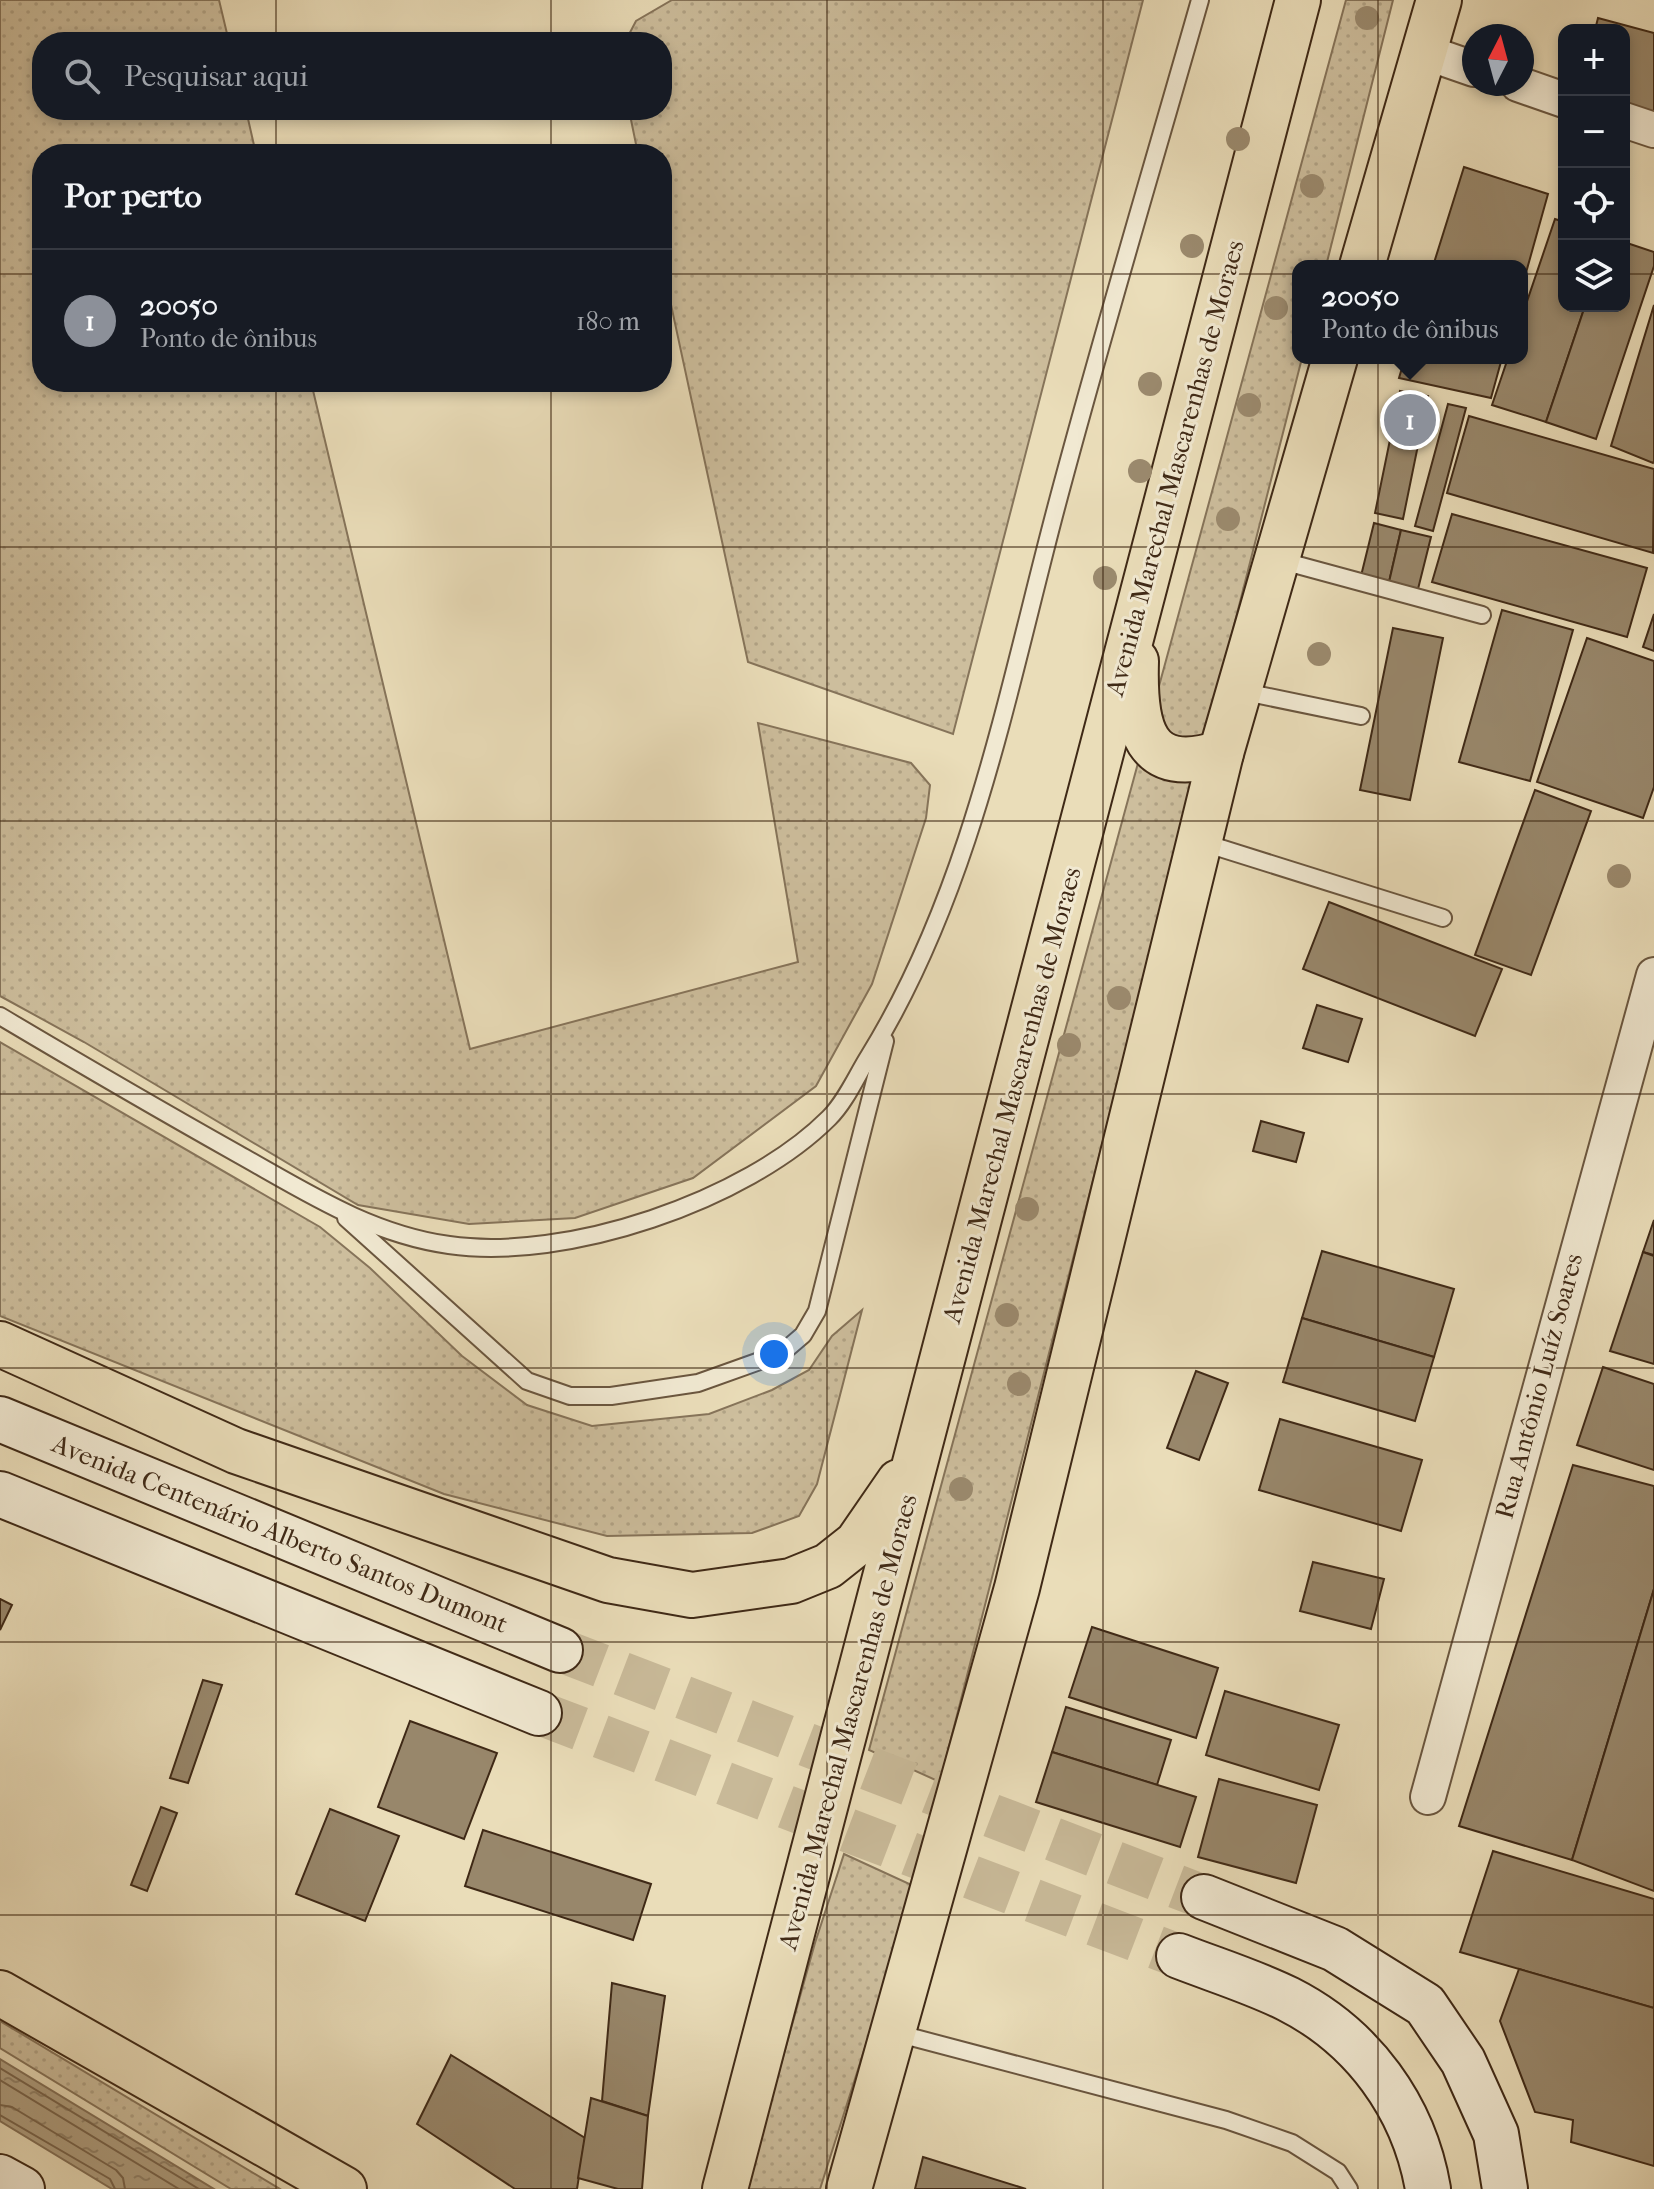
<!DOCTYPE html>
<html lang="pt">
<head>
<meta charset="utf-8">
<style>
	:root { --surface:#171b24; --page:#242831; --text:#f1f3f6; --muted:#9ea1a6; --line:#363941; --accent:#8c9099 }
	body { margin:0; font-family:"IM FELL French Canon",serif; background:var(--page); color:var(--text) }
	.controls { position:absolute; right:24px; top:24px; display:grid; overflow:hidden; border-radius:16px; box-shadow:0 4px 12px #0003 }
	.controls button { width:72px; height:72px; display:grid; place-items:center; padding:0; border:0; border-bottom:2px solid var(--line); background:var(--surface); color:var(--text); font:40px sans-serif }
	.compass { position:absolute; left:1462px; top:24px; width:72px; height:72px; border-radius:50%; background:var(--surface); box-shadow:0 4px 12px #0003; rotate:6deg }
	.you { position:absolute; left:774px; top:1354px; width:28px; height:28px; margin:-20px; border:6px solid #fff; border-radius:50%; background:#1a73e8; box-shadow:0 0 0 12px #1a73e833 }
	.badge { display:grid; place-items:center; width:52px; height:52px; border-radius:50%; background:var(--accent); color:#fff; font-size:26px; font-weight:700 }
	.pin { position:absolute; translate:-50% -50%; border:4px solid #fff; box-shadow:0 2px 8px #0006 }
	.popup { position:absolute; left:1292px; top:260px; width:236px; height:104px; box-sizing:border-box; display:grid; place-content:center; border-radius:16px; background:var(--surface); filter:drop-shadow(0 2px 6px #0005); font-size:26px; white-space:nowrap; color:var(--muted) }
	.popup b { font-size:30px; color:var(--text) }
	.popup::after { content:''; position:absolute; left:50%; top:100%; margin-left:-16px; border:16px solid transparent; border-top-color:var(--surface) }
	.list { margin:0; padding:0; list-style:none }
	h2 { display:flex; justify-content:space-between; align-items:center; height:104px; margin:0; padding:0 32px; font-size:34px }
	h2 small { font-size:26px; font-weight:400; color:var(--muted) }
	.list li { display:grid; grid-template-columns:52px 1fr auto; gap:24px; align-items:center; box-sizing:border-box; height:144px; padding:0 32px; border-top:2px solid var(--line) }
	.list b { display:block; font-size:30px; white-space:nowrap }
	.list p { margin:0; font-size:26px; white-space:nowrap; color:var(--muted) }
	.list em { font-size:26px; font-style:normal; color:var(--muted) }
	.icon { flex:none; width:44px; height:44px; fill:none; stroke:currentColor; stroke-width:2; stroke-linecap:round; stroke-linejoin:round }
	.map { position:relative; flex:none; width:1654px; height:2189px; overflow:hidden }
	.search { position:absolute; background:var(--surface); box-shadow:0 4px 12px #0003; left:32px; top:32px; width:640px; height:88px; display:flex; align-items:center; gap:20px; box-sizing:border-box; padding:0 28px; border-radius:32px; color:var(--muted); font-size:30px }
	.panel { position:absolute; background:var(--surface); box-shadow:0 4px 12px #0003; left:32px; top:144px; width:640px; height:248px; border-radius:32px }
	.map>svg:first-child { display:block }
	.grass { fill:url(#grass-dots); stroke:#86745a; stroke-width:2 }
	.water { fill:url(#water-ripples); stroke:#837057; stroke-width:2 }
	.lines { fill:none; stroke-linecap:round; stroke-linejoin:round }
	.shore { stroke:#78644c; stroke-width:2 }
	.building { fill:#98876b; stroke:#3f2916; stroke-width:2 }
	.secondary-tunnel { stroke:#c8b998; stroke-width:44; stroke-dasharray:44 22; stroke-linecap:butt }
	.service-casing { stroke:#6a563f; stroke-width:20 }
	.minor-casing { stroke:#6a563f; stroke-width:38 }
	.secondary-casing { stroke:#3f2916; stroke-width:48 }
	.trunk-casing { stroke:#3f2916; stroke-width:48 }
	.service { stroke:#f1e9d2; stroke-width:16 }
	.minor { stroke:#f1e9d2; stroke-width:34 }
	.secondary { stroke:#f1e9d2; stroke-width:44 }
	.trunk { stroke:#eaddb9; stroke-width:44 }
	.tree { fill:#9b8a6e }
	.grid { fill:none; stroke:#3f2916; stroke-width:2; stroke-opacity:0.55 }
	.labels { text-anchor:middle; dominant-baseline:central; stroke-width:6; stroke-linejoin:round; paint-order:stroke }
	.street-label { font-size:26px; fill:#3f2916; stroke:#f1e9d2 }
</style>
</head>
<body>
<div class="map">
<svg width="1654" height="2189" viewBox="0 0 1654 2189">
	<defs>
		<pattern id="grass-dots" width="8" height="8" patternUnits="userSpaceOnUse" patternTransform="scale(2)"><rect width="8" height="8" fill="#cdbe9d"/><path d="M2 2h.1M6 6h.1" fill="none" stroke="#b1a386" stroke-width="1.8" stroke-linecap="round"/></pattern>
		<pattern id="water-ripples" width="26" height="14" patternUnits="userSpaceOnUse" patternTransform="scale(2)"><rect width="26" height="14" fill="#b0a082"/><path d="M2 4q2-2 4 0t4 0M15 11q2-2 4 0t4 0" fill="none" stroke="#918269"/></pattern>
	</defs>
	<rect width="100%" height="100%" fill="#eaddb9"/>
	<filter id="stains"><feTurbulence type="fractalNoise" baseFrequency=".0025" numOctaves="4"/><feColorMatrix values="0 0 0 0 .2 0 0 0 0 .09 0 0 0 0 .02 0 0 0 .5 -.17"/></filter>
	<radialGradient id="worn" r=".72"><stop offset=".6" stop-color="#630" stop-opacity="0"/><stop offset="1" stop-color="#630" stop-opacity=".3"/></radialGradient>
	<g class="grass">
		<path d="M 0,0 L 219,0 L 229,42 L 42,42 L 42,110 L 246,110 L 256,154 L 42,154 L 42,382 L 311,382 L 470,1049 L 798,962 L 758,723 L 911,763 L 930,785 L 926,818 L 872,984 L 816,1086 L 693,1178 L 575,1218 L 469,1224 L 358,1205 L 84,1042 L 0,996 Z"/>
		<path d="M 672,0 L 1143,0 L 953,734 L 748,662 L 662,263 L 662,154 L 638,154 L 629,110 L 662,110 L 662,42 L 625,42 L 636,21 Z"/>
		<path d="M 1346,0 L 1393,0 L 1326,266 L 1298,266 L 1298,358 L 1302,358 L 940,1782 L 869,1750 Z"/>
		<path d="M 0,1042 L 320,1227 L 370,1268 L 462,1356 L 527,1405 L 592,1426 L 709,1414 L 772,1390 L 809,1370 L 832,1336 L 862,1310 L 817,1484 L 799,1516 L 752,1533 L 607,1536 L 444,1494 L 0,1316 Z"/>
		<path d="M 844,1854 L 916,1887 L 820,2189 L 746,2189 L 815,1943 Z"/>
		<path d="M 0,2021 L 280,2189 L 231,2189 L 0,2048 Z"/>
	</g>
	<path class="water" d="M 0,2059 L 214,2189 L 112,2189 L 0,2121 Z"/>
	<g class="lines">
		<g class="shore">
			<path d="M 0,2068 L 199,2189"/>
			<path d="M 0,2080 L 179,2189"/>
			<path d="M 0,2105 L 12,2107 L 116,2170 L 123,2178 L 125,2189"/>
			<path d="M 0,2115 L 110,2179 L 115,2189"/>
		</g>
	</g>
	<g class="building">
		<path d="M 1598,18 L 1654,33 L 1654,118 L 1624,110 L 1624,30 L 1595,30 Z"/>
		<path d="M 1464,167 L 1548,194 L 1522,287 L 1522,266 L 1433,266 Z"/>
		<path d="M 1555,219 L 1564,222 L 1564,306 L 1585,306 L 1546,422 L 1492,405 L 1508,358 L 1522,358 L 1522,316 Z"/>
		<path d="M 1624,242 L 1654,252 L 1654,266 L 1596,439 L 1546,422 L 1585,306 L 1624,306 Z"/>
		<path d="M 1654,305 L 1654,461 L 1653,463 L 1611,446 Z"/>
		<path d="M 1405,358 L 1502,358 L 1491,398 L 1399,378 Z"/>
		<path d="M 1400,391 L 1428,396 L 1403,519 L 1375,513 Z"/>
		<path d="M 1448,404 L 1466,408 L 1433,531 L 1415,526 Z"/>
		<path d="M 1469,416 L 1654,469 L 1653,553 L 1447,493 Z"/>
		<path d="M 1452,514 L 1647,568 L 1627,637 L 1432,582 Z"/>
		<path d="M 1374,523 L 1401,530 L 1389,582 L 1361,576 Z"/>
		<path d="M 1401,530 L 1431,537 L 1418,589 L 1389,582 Z"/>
		<path d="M 1502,610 L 1573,630 L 1530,781 L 1459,762 Z"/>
		<path d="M 1654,614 L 1654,651 L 1643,647 Z"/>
		<path d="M 1393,628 L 1443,638 L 1410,800 L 1360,790 Z"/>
		<path d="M 1587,638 L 1654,661 L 1654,787 L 1643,818 L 1537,782 Z"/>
		<path d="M 1535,790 L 1591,811 L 1531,975 L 1475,955 Z"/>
		<path d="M 1329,902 L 1502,969 L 1475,1036 L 1303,969 Z"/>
		<path d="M 1317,1005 L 1362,1019 L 1348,1062 L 1303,1048 Z"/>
		<path d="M 1261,1121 L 1304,1133 L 1296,1162 L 1253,1151 Z"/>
		<path d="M 1654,1220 L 1654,1255 L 1643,1252 Z"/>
		<path d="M 1322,1251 L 1454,1289 L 1434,1357 L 1302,1318 Z"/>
		<path d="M 1643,1252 L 1654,1256 L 1654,1364 L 1610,1351 Z"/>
		<path d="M 1302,1318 L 1434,1357 L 1415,1421 L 1283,1382 Z"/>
		<path d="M 1603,1367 L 1654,1384 L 1654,1470 L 1577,1445 Z"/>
		<path d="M 1196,1371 L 1228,1383 L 1199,1460 L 1167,1448 Z"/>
		<path d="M 1280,1419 L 1422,1460 L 1401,1531 L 1259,1490 Z"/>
		<path d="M 1573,1465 L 1654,1486 L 1654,1589 L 1572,1860 L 1459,1826 Z"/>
		<path d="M 1313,1562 L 1384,1579 L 1371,1629 L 1300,1611 Z"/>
		<path d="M 1654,1589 L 1654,1891 L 1572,1860 Z"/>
		<path d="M 0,1599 L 12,1605 L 0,1630 Z"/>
		<path d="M 1092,1627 L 1218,1668 L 1196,1738 L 1069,1697 Z"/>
		<path d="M 203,1680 L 222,1685 L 188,1783 L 170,1778 Z"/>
		<path d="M 1225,1691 L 1339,1725 L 1319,1790 L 1206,1755 Z"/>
		<path d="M 1066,1707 L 1171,1740 L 1157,1785 L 1052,1752 Z"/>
		<path d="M 410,1721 L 497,1753 L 464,1839 L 378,1807 Z"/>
		<path d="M 1052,1752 L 1196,1797 L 1180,1847 L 1036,1802 Z"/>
		<path d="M 1219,1779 L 1317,1805 L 1296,1883 L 1198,1857 Z"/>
		<path d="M 161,1807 L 177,1813 L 147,1891 L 131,1885 Z"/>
		<path d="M 330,1809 L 399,1836 L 365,1921 L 296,1894 Z"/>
		<path d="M 483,1830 L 651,1884 L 633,1940 L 465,1886 Z"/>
		<path d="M 1493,1851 L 1654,1899 L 1654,2008 L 1460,1952 Z"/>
		<path d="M 1519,1969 L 1654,2008 L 1654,2166 L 1571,2142 L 1573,2120 L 1535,2112 L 1500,2021 Z"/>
		<path d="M 612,1983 L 665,1996 L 648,2116 L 602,2101 Z"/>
		<path d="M 451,2055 L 585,2138 L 577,2189 L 515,2189 L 417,2124 Z"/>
		<path d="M 591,2098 L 648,2116 L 642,2189 L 618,2189 L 578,2178 Z"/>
		<path d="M 923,2157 L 1026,2189 L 915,2189 Z"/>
	</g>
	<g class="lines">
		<g class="secondary-tunnel">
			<path d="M 560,1650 L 1204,1897"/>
			<path d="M 539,1713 L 1179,1956"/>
		</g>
		<defs>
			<g id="service">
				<path d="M 1279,560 L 1482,615"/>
				<path d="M 1240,691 L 1361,716"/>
				<path d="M 1201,842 L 1443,918"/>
				<path d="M 0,1016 C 79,1063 158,1109 238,1154 C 306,1192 370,1234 449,1245 C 566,1262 746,1201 829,1118 C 846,1101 857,1075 869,1056 C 971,891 1007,693 1056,508 C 1101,338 1152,169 1200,0"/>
				<path d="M 346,1218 L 527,1381 L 570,1396 L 611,1396 L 698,1383 L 782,1353 L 803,1335 L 817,1311 L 885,1041"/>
				<path d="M 896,2033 L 1226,2120 L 1292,2143 L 1338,2172 L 1349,2189"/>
			</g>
			<g id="minor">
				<path d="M 1425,52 L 1474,69"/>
				<path d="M 1518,84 L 1564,100"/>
				<path d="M 1624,120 L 1654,130"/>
				<path d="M 1428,1797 L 1654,975"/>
			</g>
			<g id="secondary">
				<path d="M 0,1419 L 560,1650"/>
				<path d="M 0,1494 L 539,1713"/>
				<path d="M 1204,1897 L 1335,1949 L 1425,2005 L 1463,2061 L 1496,2134 L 1505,2189"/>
				<path d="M 1179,1956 C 1215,1970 1254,1982 1288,1999 C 1363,2037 1414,2107 1428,2189"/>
				<path d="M 0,2177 L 22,2189"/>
			</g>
			<g id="trunk">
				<path d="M 1362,266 L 1439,0"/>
				<path d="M 1136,661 C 1134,727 1143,778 1221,753"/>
				<path d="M 0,1344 L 236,1451 L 608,1580 L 692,1595 L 791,1581 L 828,1566 L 857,1543 L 899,1482"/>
				<path d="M 0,1993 L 344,2189"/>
				<path d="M 725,2189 L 1298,0"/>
				<path d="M 849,2189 L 1017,1588 L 1221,753 L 1335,358"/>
			</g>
		</defs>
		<use href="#service" class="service-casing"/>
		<use href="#minor" class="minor-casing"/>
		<use href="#secondary" class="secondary-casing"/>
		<use href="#trunk" class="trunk-casing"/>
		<use href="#service" class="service"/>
		<use href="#minor" class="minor"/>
		<use href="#secondary" class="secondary"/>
		<use href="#trunk" class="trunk"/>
	</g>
	<g class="tree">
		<circle cx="1367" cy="18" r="12"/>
		<circle cx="1238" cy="139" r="12"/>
		<circle cx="1312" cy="186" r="12"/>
		<circle cx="1192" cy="246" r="12"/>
		<circle cx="1276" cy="308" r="12"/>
		<circle cx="1150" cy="384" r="12"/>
		<circle cx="1249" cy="405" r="12"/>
		<circle cx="1140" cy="471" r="12"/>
		<circle cx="1228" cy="519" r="12"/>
		<circle cx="1105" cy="578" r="12"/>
		<circle cx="1319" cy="654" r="12"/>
		<circle cx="1619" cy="876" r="12"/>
		<circle cx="1119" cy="998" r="12"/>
		<circle cx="1069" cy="1045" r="12"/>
		<circle cx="1027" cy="1209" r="12"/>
		<circle cx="1007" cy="1315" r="12"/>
		<circle cx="1019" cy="1384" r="12"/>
		<circle cx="961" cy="1489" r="12"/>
	</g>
	<path class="grid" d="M 276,0 L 276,42M 551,0 L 551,42M 827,0 L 827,2189M 1103,0 L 1103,2189M 1378,0 L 1378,2189M 276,110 L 276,154M 551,110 L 551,154M 0,274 L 42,274M 662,274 L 1564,274M 1624,274 L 1654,274M 276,382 L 276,2189M 551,382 L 551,2189M 0,547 L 1654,547M 0,821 L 1654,821M 0,1094 L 1654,1094M 0,1368 L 1654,1368M 0,1642 L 1654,1642M 0,1915 L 1654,1915"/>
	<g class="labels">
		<g class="street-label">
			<text transform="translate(1175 468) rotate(-75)">Avenida Marechal Mascarenhas de Moraes</text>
			<text transform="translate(1012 1095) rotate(-75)">Avenida Marechal Mascarenhas de Moraes</text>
			<text transform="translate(1539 1386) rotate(-75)">Rua Antônio Luíz Soares</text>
			<text transform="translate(280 1534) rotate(22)">Avenida Centenário Alberto Santos Dumont</text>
			<text transform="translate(848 1722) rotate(-75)">Avenida Marechal Mascarenhas de Moraes</text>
		</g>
	</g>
	<rect width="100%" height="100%" filter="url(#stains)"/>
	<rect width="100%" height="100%" fill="url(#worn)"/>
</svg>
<div class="controls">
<button>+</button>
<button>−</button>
<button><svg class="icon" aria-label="locate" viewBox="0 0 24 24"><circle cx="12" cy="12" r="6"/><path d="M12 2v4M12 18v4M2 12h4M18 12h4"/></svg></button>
<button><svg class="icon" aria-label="layers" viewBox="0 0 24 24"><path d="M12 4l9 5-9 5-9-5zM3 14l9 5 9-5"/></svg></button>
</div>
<svg class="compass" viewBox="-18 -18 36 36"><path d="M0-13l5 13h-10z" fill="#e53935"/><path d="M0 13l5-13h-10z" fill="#9ea1a6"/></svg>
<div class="you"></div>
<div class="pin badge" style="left:1410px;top:420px">1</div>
<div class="popup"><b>20050</b>Ponto de ônibus</div>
<div class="search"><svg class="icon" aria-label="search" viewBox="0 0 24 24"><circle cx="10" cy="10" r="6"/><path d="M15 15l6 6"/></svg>Pesquisar aqui</div>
<section class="panel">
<h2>Por perto<small></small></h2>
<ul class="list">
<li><span class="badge">1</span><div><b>20050</b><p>Ponto de ônibus</p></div><em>180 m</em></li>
</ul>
</section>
</div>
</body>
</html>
